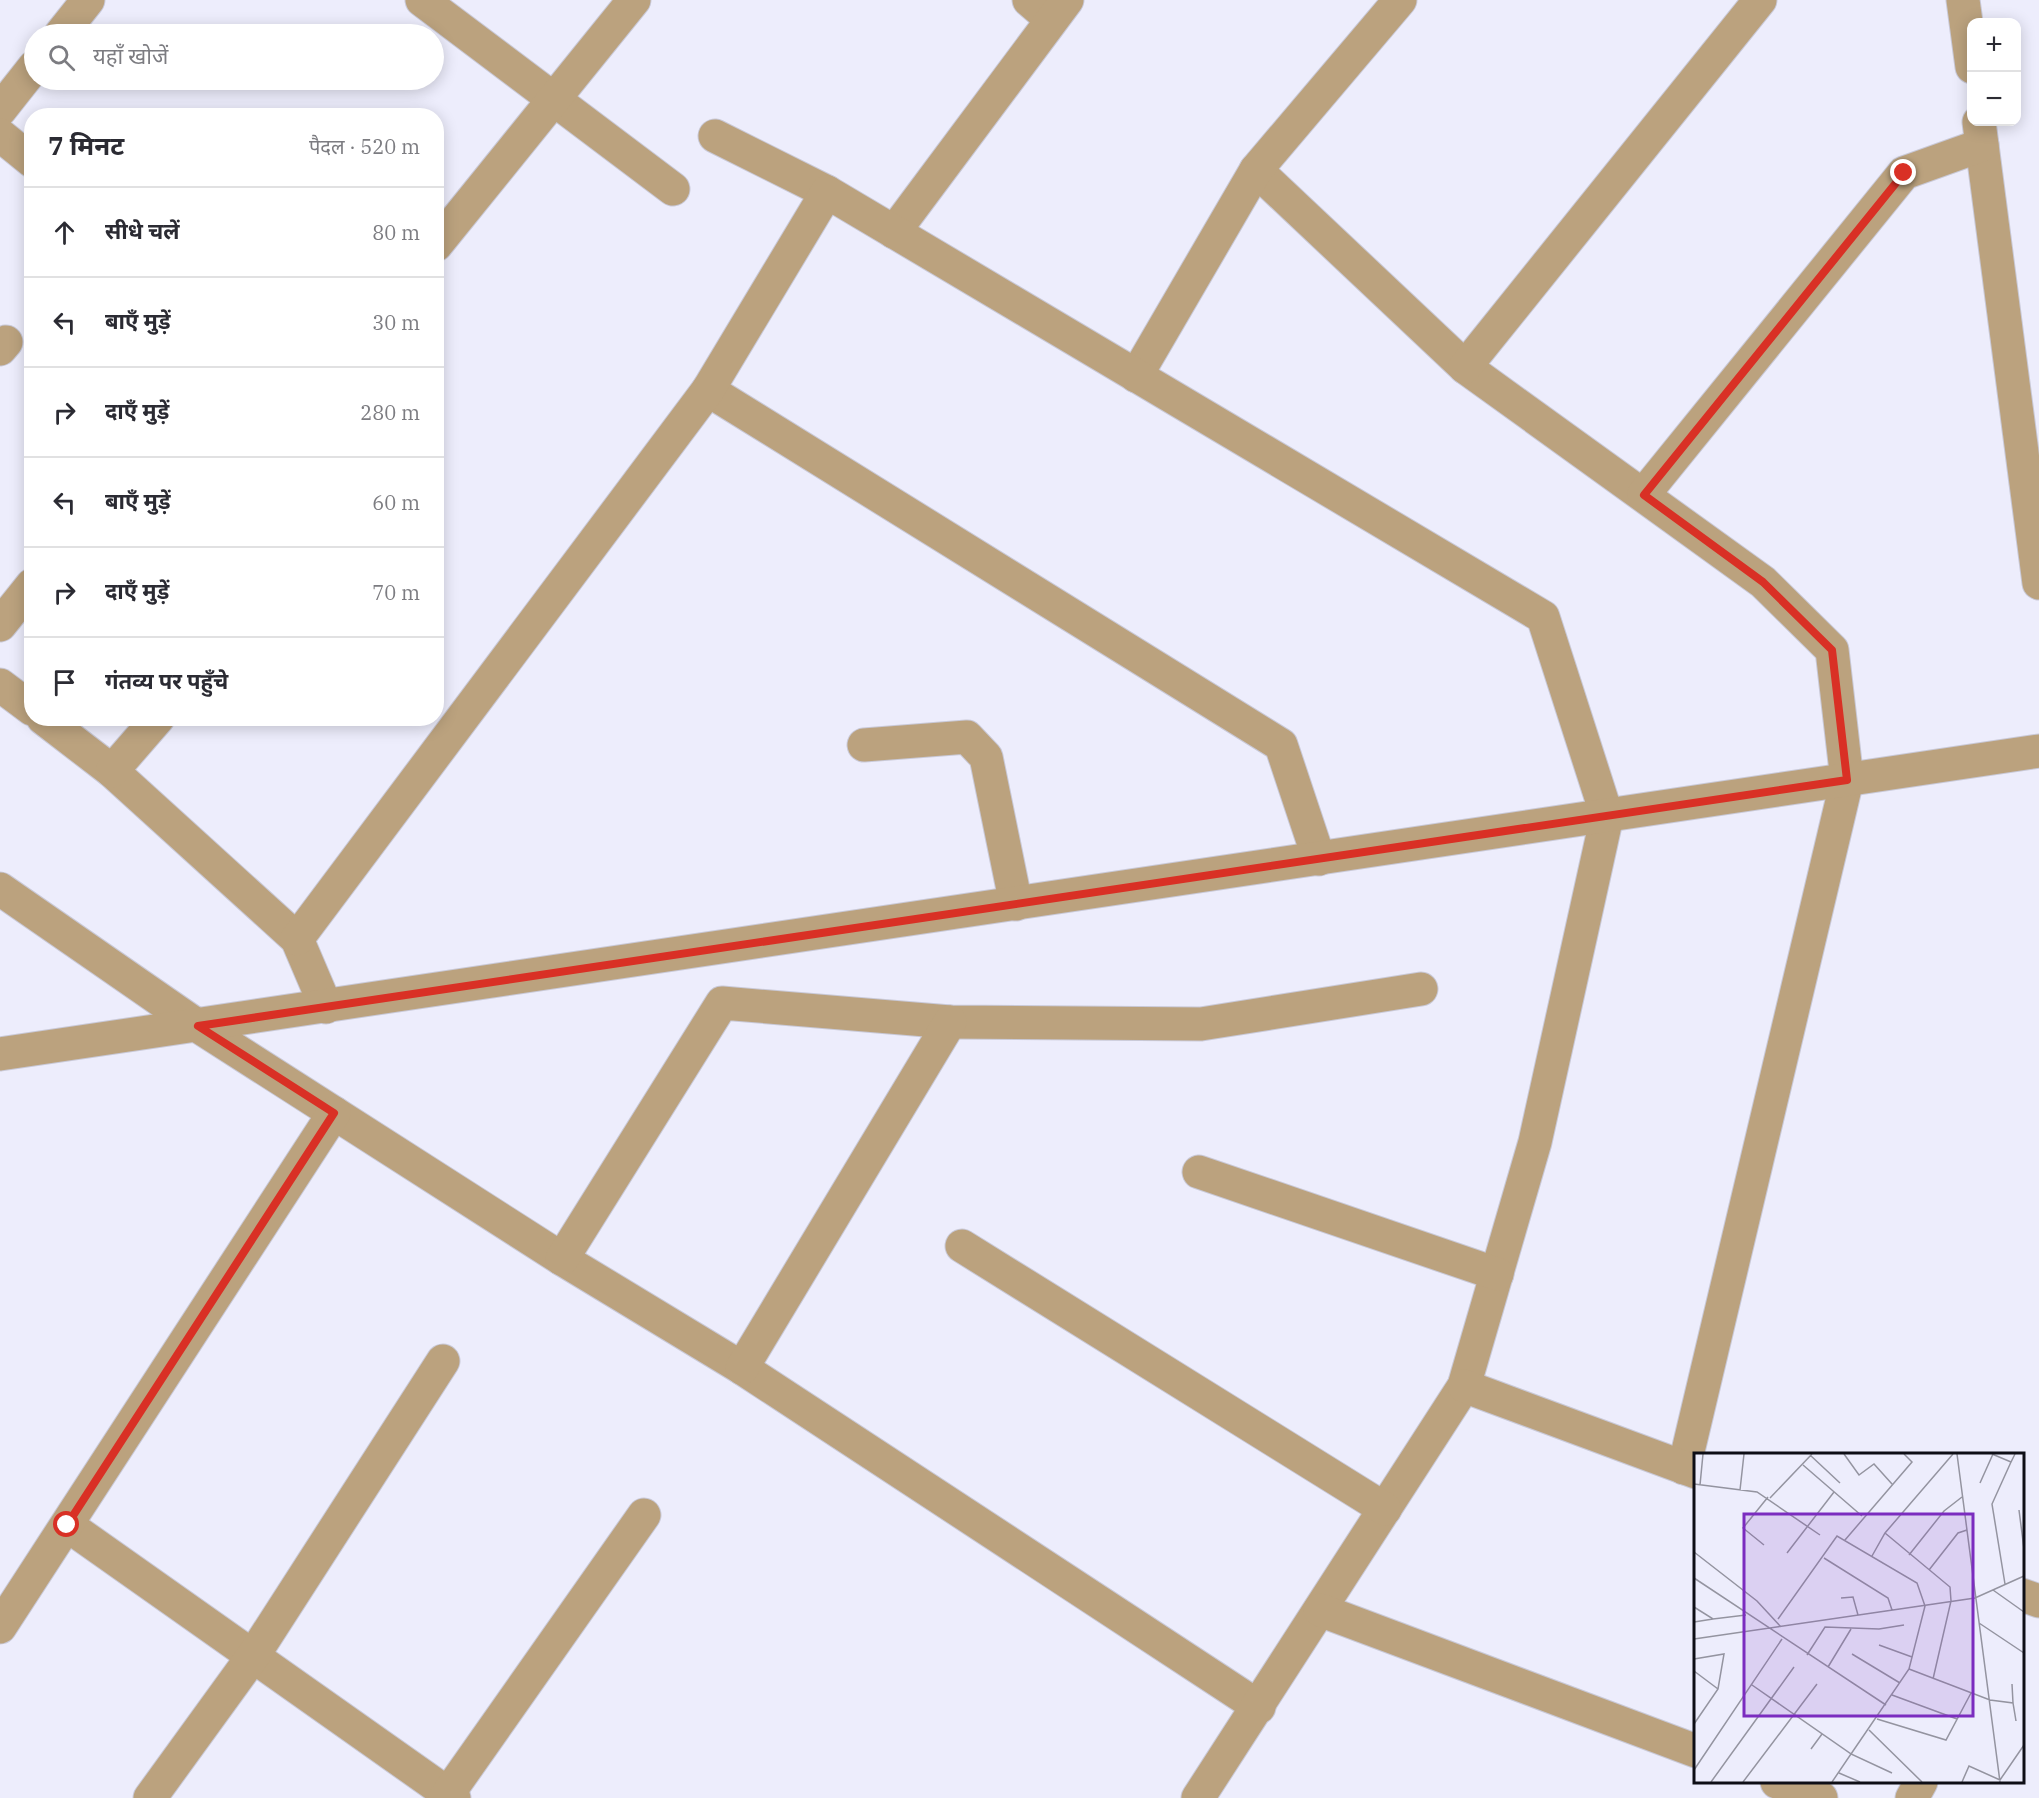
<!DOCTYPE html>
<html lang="hi">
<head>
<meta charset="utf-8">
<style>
	:root { --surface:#fff; --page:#f2f2f3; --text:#2b2b33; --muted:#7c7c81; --line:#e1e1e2 }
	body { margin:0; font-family:"IBM Plex Serif","Noto Sans Devanagari",serif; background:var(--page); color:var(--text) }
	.controls { position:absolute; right:18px; top:18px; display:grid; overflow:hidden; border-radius:12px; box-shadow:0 3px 15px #0003 }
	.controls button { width:54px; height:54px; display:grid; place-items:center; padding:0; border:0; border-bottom:2px solid var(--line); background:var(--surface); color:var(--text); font:30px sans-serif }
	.stop { position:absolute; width:18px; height:18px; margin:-14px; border:4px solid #d93025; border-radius:50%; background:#fff }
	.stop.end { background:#d93025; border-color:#fff; box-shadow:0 2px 6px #0008 }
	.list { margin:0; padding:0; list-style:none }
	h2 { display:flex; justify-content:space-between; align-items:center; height:78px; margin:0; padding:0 24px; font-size:26px }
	h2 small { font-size:20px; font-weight:400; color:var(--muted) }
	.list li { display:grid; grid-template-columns:39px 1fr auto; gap:18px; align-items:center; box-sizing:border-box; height:90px; padding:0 24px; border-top:2px solid var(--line) }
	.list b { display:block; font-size:22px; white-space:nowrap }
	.list em { font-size:20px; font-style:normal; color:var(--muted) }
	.icon { flex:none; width:33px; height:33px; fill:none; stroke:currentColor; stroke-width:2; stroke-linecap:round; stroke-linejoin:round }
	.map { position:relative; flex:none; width:2039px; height:1798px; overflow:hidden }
	.search { position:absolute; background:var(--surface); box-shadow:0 3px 15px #0003; left:24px; top:24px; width:420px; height:66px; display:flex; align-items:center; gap:15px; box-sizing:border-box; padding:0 21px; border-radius:33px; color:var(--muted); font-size:22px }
	.panel { position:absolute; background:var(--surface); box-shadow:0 3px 15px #0003; left:24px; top:108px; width:420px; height:618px; border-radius:24px }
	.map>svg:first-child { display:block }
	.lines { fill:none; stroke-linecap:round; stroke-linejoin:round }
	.minor-casing { stroke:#c9c9d7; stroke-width:35 }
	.minor { stroke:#bba27e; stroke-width:33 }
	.route { stroke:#d93025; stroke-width:8 }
	.inset-road { fill:none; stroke:#9494a0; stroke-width:1.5 }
	.view { fill:#7b2cbf; fill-opacity:0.15; stroke:#7b2cbf; stroke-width:3 }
	.inset-edge { fill:none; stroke:#0e0e16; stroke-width:3 }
</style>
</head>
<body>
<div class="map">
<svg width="2039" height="1798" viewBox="0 0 2039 1798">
	<rect width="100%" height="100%" fill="#ededfc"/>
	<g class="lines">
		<defs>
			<g id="minor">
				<path d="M 422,0 L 673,189"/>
				<path d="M 1029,0 L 1051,19"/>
				<path d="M 1963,0 L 1972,67"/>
				<path d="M 61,34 L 88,0"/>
				<path d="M 0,110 L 34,67"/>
				<path d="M 1979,122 L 2039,583"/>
				<path d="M 0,135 L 32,161"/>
				<path d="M 715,136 L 827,192"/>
				<path d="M 1256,170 L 1465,367 L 1763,582 L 1832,650 L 1847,780 L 1684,1468"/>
				<path d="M 894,232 L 1067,0"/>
				<path d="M 436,245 L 634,0"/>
				<path d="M 0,349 L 6,342"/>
				<path d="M 1465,367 L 1760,0"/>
				<path d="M 1136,376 L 1256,170 L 1400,0"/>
				<path d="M 708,390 L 1281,745 L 1319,859"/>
				<path d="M 1644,494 L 1904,173 L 1982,145"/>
				<path d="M 0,625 L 32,585"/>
				<path d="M 0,685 L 32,709"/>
				<path d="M 43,718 L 112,771 L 297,939 L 326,1007"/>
				<path d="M 864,745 L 967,737 L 986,757 L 1016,904"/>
				<path d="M 112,771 L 158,718"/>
				<path d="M 0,889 L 198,1026 L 562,1259 L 742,1368 L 1259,1707"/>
				<path d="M 297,939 L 708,390 L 827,192 L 1543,617 L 1607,816 L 1535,1142 L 1464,1386 L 1198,1798"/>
				<path d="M 0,1054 L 2039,751"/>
				<path d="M 1199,1172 L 1497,1274"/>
				<path d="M 962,1246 L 1385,1509"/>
				<path d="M 562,1259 L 722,1003 L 950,1022 L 1201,1024 L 1421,989"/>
				<path d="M 742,1368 L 950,1022"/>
				<path d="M 1464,1386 L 1696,1472"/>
				<path d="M 67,1525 L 454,1798"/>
				<path d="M 2022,1595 L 2039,1601"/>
				<path d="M 1320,1610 L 1696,1751"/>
				<path d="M 0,1627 L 334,1113"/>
				<path d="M 1777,1782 L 1821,1798"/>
				<path d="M 150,1798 L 253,1656 L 443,1361"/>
				<path d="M 445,1798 L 644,1515"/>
				<path d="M 1912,1798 L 1921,1782"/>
			</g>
		</defs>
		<use href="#minor" class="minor-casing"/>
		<use href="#minor" class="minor"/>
	</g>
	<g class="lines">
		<path class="route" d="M 67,1525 L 334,1113 L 198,1026 L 1847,780 L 1832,650 L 1763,582 L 1644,495 L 1904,173"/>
	</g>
	<g transform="translate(1694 1453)">
		<rect width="330" height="330" fill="#ededfc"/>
		<path class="inset-road" d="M 150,1 L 165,22 L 180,11 L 198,31M 263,1 L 306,329M 298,1 L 317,9 L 321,1M 116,2 L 146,30M 109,12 L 168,63M 286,30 L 299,1M 0,31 L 63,39 L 126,82M 6,32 L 9,1M 46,37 L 50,1M 76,45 L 118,1M 325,57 L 330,96M 191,80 L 256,134 L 257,148 L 239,226M 151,87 L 218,9 L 210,1M 70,92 L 49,75 L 74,44M 0,99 L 63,148 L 87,174M 93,100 L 140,39M 215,102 L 250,58 L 268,44M 178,103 L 191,80 L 259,1M 130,105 L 194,145 L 198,157M 235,117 L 264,80 L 273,77M 0,125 L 192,252M 311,131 L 298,51 L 317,9M 299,137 L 330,159M 147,145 L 159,144 L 164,162M 0,154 L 19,166 L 52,162M 84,166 L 143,83 L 223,130 L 231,153 L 215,216 L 157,301 L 198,320M 0,169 L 19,166M 285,170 L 330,200M 0,186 L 281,145 L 330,123M 185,192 L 218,204M 158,201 L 206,230M 113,202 L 131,174 L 185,176 L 210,172M 0,206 L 30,201 L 24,236 L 0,271M 134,214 L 157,176M 215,216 L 296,247 L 319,250 L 322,268M 0,218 L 24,236M 318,231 L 319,250M 58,232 L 157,301 L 138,329M 198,242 L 263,266M 183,266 L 252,287 L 277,240M 175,277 L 228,329M 117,296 L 128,281M 0,317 L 88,186M 145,320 L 166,329M 17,329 L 100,214M 49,329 L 123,231M 268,329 L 275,313 L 306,327 L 330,292"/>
		<path class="view" d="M 50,61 L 279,61 L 279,263 L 50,263 Z"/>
		<rect width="330" height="330" class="inset-edge"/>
	</g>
</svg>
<div class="controls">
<button>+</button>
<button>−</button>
</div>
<div class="stop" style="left:67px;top:1525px"></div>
<div class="stop end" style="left:1904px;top:173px"></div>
<div class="search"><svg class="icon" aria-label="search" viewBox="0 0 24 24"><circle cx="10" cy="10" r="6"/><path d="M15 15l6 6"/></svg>यहाँ खोजें</div>
<section class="panel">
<h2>7 मिनट<small>पैदल · 520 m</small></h2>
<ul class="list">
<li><svg class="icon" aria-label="ahead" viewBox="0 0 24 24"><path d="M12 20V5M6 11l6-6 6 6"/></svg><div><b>सीधे चलें</b></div><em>80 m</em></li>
<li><svg class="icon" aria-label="left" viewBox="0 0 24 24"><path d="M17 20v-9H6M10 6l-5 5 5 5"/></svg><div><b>बाएँ मुड़ें</b></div><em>30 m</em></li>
<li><svg class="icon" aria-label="right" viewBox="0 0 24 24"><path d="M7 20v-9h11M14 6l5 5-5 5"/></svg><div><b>दाएँ मुड़ें</b></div><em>280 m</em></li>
<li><svg class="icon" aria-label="left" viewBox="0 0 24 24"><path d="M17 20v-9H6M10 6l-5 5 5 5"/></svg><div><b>बाएँ मुड़ें</b></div><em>60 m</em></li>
<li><svg class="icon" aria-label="right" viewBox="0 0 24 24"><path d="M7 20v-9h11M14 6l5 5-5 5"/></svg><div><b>दाएँ मुड़ें</b></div><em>70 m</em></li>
<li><svg class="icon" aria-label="arrive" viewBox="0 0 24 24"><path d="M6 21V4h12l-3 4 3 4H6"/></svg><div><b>गंतव्य पर पहुँचे</b></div></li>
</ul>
</section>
</div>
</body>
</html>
